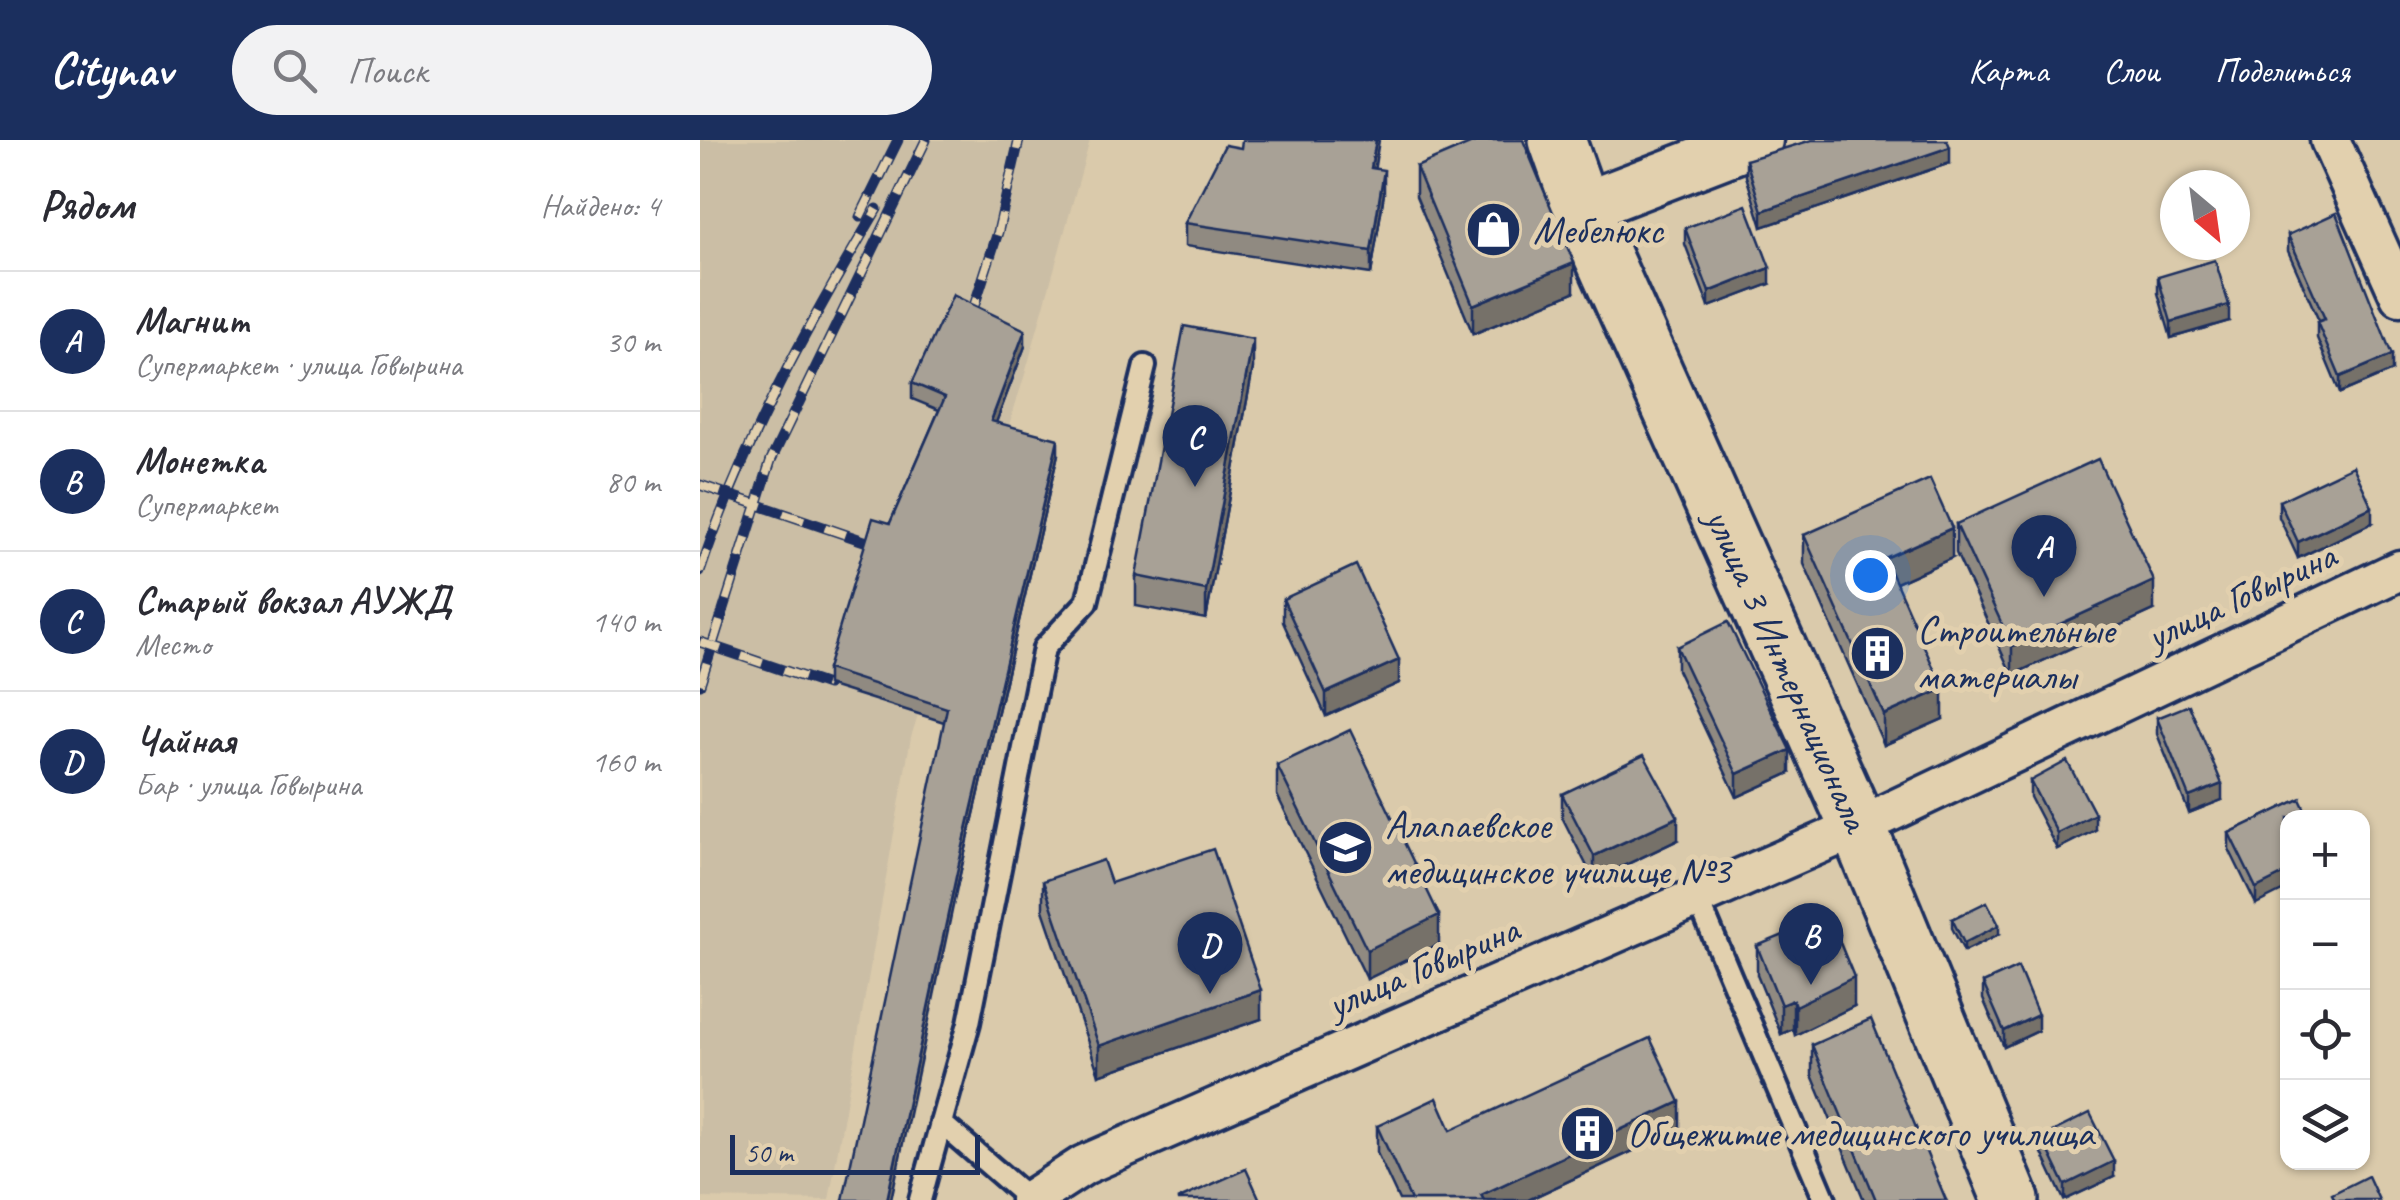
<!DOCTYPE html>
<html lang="ru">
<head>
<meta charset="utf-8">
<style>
	:root { --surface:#fff; --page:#f2f2f3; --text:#2b2b33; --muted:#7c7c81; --line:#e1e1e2; --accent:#1b2f5e }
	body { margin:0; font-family:Caveat,sans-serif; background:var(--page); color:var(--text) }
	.controls { position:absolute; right:30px; bottom:30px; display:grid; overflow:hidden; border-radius:20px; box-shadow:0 2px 8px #0004 }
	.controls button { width:90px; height:90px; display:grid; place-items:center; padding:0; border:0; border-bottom:2px solid var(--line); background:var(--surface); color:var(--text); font:50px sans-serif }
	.compass { position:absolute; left:1460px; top:30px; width:90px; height:90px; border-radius:50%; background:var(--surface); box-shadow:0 2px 8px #0004; rotate:151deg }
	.scale { position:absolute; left:30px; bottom:25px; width:250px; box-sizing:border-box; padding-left:10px; border:5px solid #1b2f5e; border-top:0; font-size:28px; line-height:35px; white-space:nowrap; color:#1b2f5e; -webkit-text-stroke:8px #e2d0ae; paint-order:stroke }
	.you { position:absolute; left:1170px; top:435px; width:35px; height:35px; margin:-25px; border:8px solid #fff; border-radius:50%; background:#1a73e8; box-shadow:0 0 0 15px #1a73e833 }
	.badge { display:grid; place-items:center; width:65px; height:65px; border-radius:50%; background:var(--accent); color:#fff; font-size:32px; font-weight:700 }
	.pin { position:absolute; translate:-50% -82px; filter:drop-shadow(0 2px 5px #0008) }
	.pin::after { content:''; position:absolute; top:52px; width:35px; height:30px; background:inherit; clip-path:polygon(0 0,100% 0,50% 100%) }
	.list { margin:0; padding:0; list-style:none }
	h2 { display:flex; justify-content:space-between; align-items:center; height:130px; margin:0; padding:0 40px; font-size:42px }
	h2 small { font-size:32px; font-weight:400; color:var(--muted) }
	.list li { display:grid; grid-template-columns:65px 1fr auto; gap:30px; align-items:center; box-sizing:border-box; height:140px; padding:0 40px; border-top:2px solid var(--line) }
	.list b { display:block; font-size:38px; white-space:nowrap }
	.list p { margin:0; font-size:32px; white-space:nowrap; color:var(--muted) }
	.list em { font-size:32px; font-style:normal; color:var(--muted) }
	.icon { flex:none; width:55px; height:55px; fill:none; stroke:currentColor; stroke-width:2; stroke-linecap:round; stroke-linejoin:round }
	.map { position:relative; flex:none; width:1700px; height:1060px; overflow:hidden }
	header { display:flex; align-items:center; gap:60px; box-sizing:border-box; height:140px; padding:0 50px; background:var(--accent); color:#fff }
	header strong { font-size:48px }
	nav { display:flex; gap:55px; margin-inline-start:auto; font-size:35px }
	.search { width:700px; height:90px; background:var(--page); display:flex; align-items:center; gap:25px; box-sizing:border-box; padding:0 35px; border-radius:55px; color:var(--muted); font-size:38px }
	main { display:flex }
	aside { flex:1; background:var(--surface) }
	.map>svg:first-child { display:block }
	.built { fill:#cbbea5 }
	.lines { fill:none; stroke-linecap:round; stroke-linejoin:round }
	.service-casing { stroke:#1b2f5e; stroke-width:28 }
	.minor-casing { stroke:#1b2f5e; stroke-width:45 }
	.tertiary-casing { stroke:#1b2f5e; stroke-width:55 }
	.secondary-casing { stroke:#1b2f5e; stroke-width:62 }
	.service { stroke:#e2d0ae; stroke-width:20 }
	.minor { stroke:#e2d0ae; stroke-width:38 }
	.tertiary { stroke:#e2d0ae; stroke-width:48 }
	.secondary { stroke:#e2d0ae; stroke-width:55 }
	.rail-casing { stroke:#1b2f5e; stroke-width:11 }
	.rail { stroke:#e2d0ae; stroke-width:8; stroke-dasharray:22; stroke-linecap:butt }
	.wall { fill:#908a81; stroke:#1b2f5e; stroke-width:2.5 }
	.shaded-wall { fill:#767169; stroke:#1b2f5e; stroke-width:2.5 }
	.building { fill:#a8a196; stroke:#1b2f5e; stroke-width:2.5 }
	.labels { text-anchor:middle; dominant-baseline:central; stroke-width:10; stroke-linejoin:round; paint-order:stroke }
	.poi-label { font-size:40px; fill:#1b2f5e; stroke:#e2d0ae; text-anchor:start }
	.street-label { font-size:40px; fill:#1b2f5e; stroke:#e2d0ae }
</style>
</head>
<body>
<header>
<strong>Citynav</strong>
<div class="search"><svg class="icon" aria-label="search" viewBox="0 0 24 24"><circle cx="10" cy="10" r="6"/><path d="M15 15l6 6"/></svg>Поиск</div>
<nav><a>Карта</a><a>Слои</a><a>Поделиться</a></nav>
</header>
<main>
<aside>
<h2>Рядом<small>Найдено: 4</small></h2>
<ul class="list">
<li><span class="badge">A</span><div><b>Магнит</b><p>Супермаркет · улица Говырина</p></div><em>30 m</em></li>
<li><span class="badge">B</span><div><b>Монетка</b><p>Супермаркет</p></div><em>80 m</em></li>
<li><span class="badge">C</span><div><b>Старый вокзал АУЖД</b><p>Место</p></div><em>140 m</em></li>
<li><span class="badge">D</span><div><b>Чайная</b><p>Бар · улица Говырина</p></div><em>160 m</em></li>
</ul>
</aside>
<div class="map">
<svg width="1700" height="1060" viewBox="0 0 1700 1060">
	<rect width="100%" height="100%" fill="#dacaab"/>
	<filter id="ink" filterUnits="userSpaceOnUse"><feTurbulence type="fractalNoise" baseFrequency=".01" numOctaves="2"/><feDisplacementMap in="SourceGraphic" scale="20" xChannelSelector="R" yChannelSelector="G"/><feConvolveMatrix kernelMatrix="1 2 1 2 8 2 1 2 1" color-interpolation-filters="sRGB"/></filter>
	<g filter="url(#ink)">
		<path class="built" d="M 0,0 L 390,0 L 325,234 L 211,597 L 129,1060 L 0,1058 Z"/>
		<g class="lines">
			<defs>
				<g id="service">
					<path d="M 997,757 L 1125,1060"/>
					<path d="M 241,983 L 269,883 L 344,508 L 387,462 L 445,226"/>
					<path d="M 220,1060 L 241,983 L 330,1060"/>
				</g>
				<g id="minor">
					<path d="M 1630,0 L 1700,156"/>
					<path d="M 330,1060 L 384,1025 L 1158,687 L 1700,430"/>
				</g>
				<path id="tertiary" d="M 881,68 L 1058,0"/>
				<g id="secondary">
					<path id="s1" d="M 857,0 L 881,68 L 1158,687 L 1311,1060"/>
				</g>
			</defs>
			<use href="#service" class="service-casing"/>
			<use href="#minor" class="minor-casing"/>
			<use href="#tertiary" class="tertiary-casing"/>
			<use href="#secondary" class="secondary-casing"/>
			<use href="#service" class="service"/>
			<use href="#minor" class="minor"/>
			<use href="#tertiary" class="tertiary"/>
			<use href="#secondary" class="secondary"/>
			<defs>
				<g id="rail">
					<path d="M 160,77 L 198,0"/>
					<path d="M 270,179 L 298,92 L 319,0"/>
					<path d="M 0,345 L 170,403"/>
					<path d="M 0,432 C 43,302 107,187 177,69"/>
					<path d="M 0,502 L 127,545"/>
					<path d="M 0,544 L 71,320 L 226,0"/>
				</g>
			</defs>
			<use href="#rail" class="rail-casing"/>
			<use href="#rail" class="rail"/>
		</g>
		<g class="wall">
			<path d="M 541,8 L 675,29 L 684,53 L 671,134 L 485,106 L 485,83 Z"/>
			<path d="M 1046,20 L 1250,23 L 1062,87 L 1046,36 Z"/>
			<path d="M 716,27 L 874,152 L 773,194 L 716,56 Z"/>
			<path d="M 985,88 L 1070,144 L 1009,167 L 985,104 Z"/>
			<path d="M 1588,95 L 1692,231 L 1640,253 L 1617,198 L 1617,182 L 1619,181 L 1588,111 Z"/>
			<path d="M 1458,137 L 1529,181 L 1471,198 L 1458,153 Z"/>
			<path d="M 325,206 L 296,282 L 358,314 L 257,747 L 244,582 L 127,545 L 127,529 L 239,270 L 212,259 L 212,243 Z"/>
			<path d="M 553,228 L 506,479 L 436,466 L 436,436 Z"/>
			<path d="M 1579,361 L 1672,383 L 1598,418 L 1579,377 Z"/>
			<path d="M 1256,384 L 1454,470 L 1312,535 L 1256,413 Z"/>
			<path d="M 1104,395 L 1252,418 L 1196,443 L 1243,579 L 1184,605 L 1104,424 Z"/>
			<path d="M 583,459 L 699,543 L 626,576 L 583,482 Z"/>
			<path d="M 977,507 L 1090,633 L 1037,657 L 977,530 Z"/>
			<path d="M 1457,578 L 1522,660 L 1489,673 L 1457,594 Z"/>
			<path d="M 577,625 L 739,804 L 667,839 L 577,655 Z"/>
			<path d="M 1330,641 L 1395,690 L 1357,709 L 1330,657 Z"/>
			<path d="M 862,654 L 978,700 L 894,740 L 862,677 Z"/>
			<path d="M 1600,659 L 1556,764 L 1529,709 L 1529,693 Z"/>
			<path d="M 343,741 L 411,743 L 561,879 L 399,935 L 343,770 Z"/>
			<path d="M 1252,779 L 1299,794 L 1264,811 L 1252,788 Z"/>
			<path d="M 1057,806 L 1154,866 L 1095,895 L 1093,889 L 1081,894 L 1057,835 Z"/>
			<path d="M 1283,843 L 1338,891 L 1304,907 L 1283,859 Z"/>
			<path d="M 1112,905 L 1246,1060 L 1164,1060 L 1112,935 Z"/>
			<path d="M 677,986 L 751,990 L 980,989 L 828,1060 L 699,1060 L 677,1013 Z"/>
			<path d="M 1342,997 L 1414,1037 L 1364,1060 L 1342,1013 Z"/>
		</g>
		<g class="shaded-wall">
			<path d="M 676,0 L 679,0 L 671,51 L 671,28 Z"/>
			<path d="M 1250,7 L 1250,23 L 1062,87 L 1062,71 Z"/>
			<path d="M 684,30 L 684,53 L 671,134 L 671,111 Z"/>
			<path d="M 874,123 L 874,152 L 773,194 L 773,165 Z"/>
			<path d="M 1070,128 L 1070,144 L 1009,167 L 1009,152 Z"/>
			<path d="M 1529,165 L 1529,181 L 1471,198 L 1471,182 Z"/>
			<path d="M 325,190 L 325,206 L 291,296 L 291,281 Z"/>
			<path d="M 553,199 L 553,228 L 506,479 L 506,450 Z"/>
			<path d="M 1692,215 L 1692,231 L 1640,253 L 1640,237 Z"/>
			<path d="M 358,299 L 358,314 L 257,747 L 191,1060 L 187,1060 L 257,732 Z"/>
			<path d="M 1672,367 L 1672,383 L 1598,418 L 1598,402 Z"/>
			<path d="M 1252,388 L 1252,418 L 1185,448 L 1185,418 Z"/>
			<path d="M 1454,441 L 1454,470 L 1312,535 L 1312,506 Z"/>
			<path d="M 699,520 L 699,543 L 626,576 L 626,553 Z"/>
			<path d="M 1243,549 L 1243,579 L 1184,605 L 1184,575 Z"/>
			<path d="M 1090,610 L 1090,633 L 1037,657 L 1037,634 Z"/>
			<path d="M 1522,644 L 1522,660 L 1489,673 L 1489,657 Z"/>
			<path d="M 1395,674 L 1395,690 L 1357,709 L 1357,693 Z"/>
			<path d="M 978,677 L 978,700 L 894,740 L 894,716 Z"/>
			<path d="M 1588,732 L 1588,748 L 1556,764 L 1556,748 Z"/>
			<path d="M 739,775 L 739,804 L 667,839 L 667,810 Z"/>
			<path d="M 1299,785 L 1299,794 L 1264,811 L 1264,803 Z"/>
			<path d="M 1154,837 L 1154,866 L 1095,895 L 1095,866 Z"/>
			<path d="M 561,850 L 561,879 L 399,935 L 399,906 Z"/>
			<path d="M 1093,860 L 1093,889 L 1081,894 L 1081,865 Z"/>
			<path d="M 1338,875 L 1338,891 L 1304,907 L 1304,891 Z"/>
			<path d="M 980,962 L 980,989 L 828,1060 L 781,1060 L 781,1055 Z"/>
			<path d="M 1414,1021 L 1414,1037 L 1365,1060 L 1365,1045 Z"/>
		</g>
		<g class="building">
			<path d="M 542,0 L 676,0 L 671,28 L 684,30 L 671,111 L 485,83 L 525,5 L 541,8 Z"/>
			<path d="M 779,0 L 823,0 L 874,123 L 773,165 L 716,27 Z"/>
			<path d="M 1112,0 L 1247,0 L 1250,7 L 1062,71 L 1046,20 Z"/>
			<path d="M 1046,65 L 1070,128 L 1009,152 L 985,88 Z"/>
			<path d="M 1636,73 L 1692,215 L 1640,237 L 1617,182 L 1625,179 L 1588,95 Z"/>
			<path d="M 1515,120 L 1529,165 L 1471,182 L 1458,137 Z"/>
			<path d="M 253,155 L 325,190 L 291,281 L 358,299 L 257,732 L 187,1060 L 143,1060 L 247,568 L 127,529 L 173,378 L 190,383 L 245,257 L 212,243 Z"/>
			<path d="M 484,186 L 553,199 L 506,450 L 436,436 Z"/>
			<path d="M 1398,319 L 1454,441 L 1312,506 L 1256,384 Z"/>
			<path d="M 1653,326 L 1672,367 L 1598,402 L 1579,361 Z"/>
			<path d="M 1230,339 L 1252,388 L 1185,418 L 1243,549 L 1184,575 L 1104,395 Z"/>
			<path d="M 656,425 L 699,520 L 626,553 L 583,459 Z"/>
			<path d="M 1028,482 L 1090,610 L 1037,634 L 977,507 Z"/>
			<path d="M 1489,565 L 1522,644 L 1489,657 L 1457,578 Z"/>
			<path d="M 650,590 L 739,775 L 667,810 L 577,625 Z"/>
			<path d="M 944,615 L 978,677 L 894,716 L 862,654 Z"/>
			<path d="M 1367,621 L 1395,674 L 1357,693 L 1330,641 Z"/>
			<path d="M 1600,659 L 1609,678 L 1588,678 L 1588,732 L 1556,748 L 1529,693 Z"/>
			<path d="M 513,709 L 561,850 L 399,906 L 343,741 L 403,720 L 411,743 Z"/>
			<path d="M 1287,762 L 1299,785 L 1264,803 L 1252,779 Z"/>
			<path d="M 1129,776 L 1154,837 L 1095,866 L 1093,860 L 1081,865 L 1057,806 Z"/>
			<path d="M 1318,827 L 1338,875 L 1304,891 L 1283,843 Z"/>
			<path d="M 1171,879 L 1246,1060 L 1176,1060 L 1112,905 Z"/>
			<path d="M 950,898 L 980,962 L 781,1055 L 784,1060 L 711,1060 L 677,986 L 737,958 L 751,990 Z"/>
			<path d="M 1390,973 L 1414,1021 L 1365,1045 L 1342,997 Z"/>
			<path d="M 546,1029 L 560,1060 L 477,1060 Z"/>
			<path d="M 1668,1036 L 1679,1060 L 1635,1060 L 1632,1054 Z"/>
		</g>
	</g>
	<defs>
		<symbol id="shop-disc" viewBox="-11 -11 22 22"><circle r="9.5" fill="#1b2f5e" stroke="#e2d0ae"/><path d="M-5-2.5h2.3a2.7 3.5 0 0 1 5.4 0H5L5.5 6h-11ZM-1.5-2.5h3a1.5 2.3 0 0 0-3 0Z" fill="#fff"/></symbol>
		<symbol id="building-disc" viewBox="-11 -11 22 22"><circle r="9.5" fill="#1b2f5e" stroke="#e2d0ae"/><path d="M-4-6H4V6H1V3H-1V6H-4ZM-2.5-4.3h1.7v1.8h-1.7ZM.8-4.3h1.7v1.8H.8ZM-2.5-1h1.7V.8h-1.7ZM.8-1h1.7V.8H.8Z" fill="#fff"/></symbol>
		<symbol id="university-disc" viewBox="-11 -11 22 22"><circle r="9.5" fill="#1b2f5e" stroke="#e2d0ae"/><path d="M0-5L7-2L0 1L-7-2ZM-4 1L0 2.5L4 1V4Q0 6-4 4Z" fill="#fff"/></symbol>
	</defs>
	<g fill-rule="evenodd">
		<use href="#shop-disc" x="762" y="58" width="63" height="63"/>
		<use href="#building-disc" x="1146" y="482" width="63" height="63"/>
		<use href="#university-disc" x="614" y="676" width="63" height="63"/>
		<use href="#building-disc" x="856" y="962" width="63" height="63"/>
	</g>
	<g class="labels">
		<g class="poi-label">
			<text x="833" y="90">Мебелюкс</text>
			<text x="1217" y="490">Строительные<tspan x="1217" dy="46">материалы</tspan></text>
			<text x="685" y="685">Алапаевское<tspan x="685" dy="46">медицинское училище №3</tspan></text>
			<text x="927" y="993">Общежитие медицинского училища</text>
		</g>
		<g class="street-label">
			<text transform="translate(1541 456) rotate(-25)">улица Говырина</text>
			<text stroke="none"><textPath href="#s1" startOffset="578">улица 3 Интернационала</textPath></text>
			<text transform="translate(723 827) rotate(-23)">улица Говырина</text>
		</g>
	</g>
</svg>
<div class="controls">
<button>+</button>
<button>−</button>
<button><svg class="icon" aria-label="locate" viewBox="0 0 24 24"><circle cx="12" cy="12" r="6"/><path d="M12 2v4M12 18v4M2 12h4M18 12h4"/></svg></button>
<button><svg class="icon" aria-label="layers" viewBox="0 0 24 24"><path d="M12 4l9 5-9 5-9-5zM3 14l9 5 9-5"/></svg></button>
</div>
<svg class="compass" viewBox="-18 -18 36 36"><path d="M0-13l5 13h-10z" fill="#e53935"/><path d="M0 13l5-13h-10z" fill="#7c7c81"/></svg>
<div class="scale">50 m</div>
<div class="you"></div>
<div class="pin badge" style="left:1344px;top:457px">A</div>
<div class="pin badge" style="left:1111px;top:845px">B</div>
<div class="pin badge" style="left:495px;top:347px">C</div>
<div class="pin badge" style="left:510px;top:854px">D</div>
</div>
</main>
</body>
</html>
